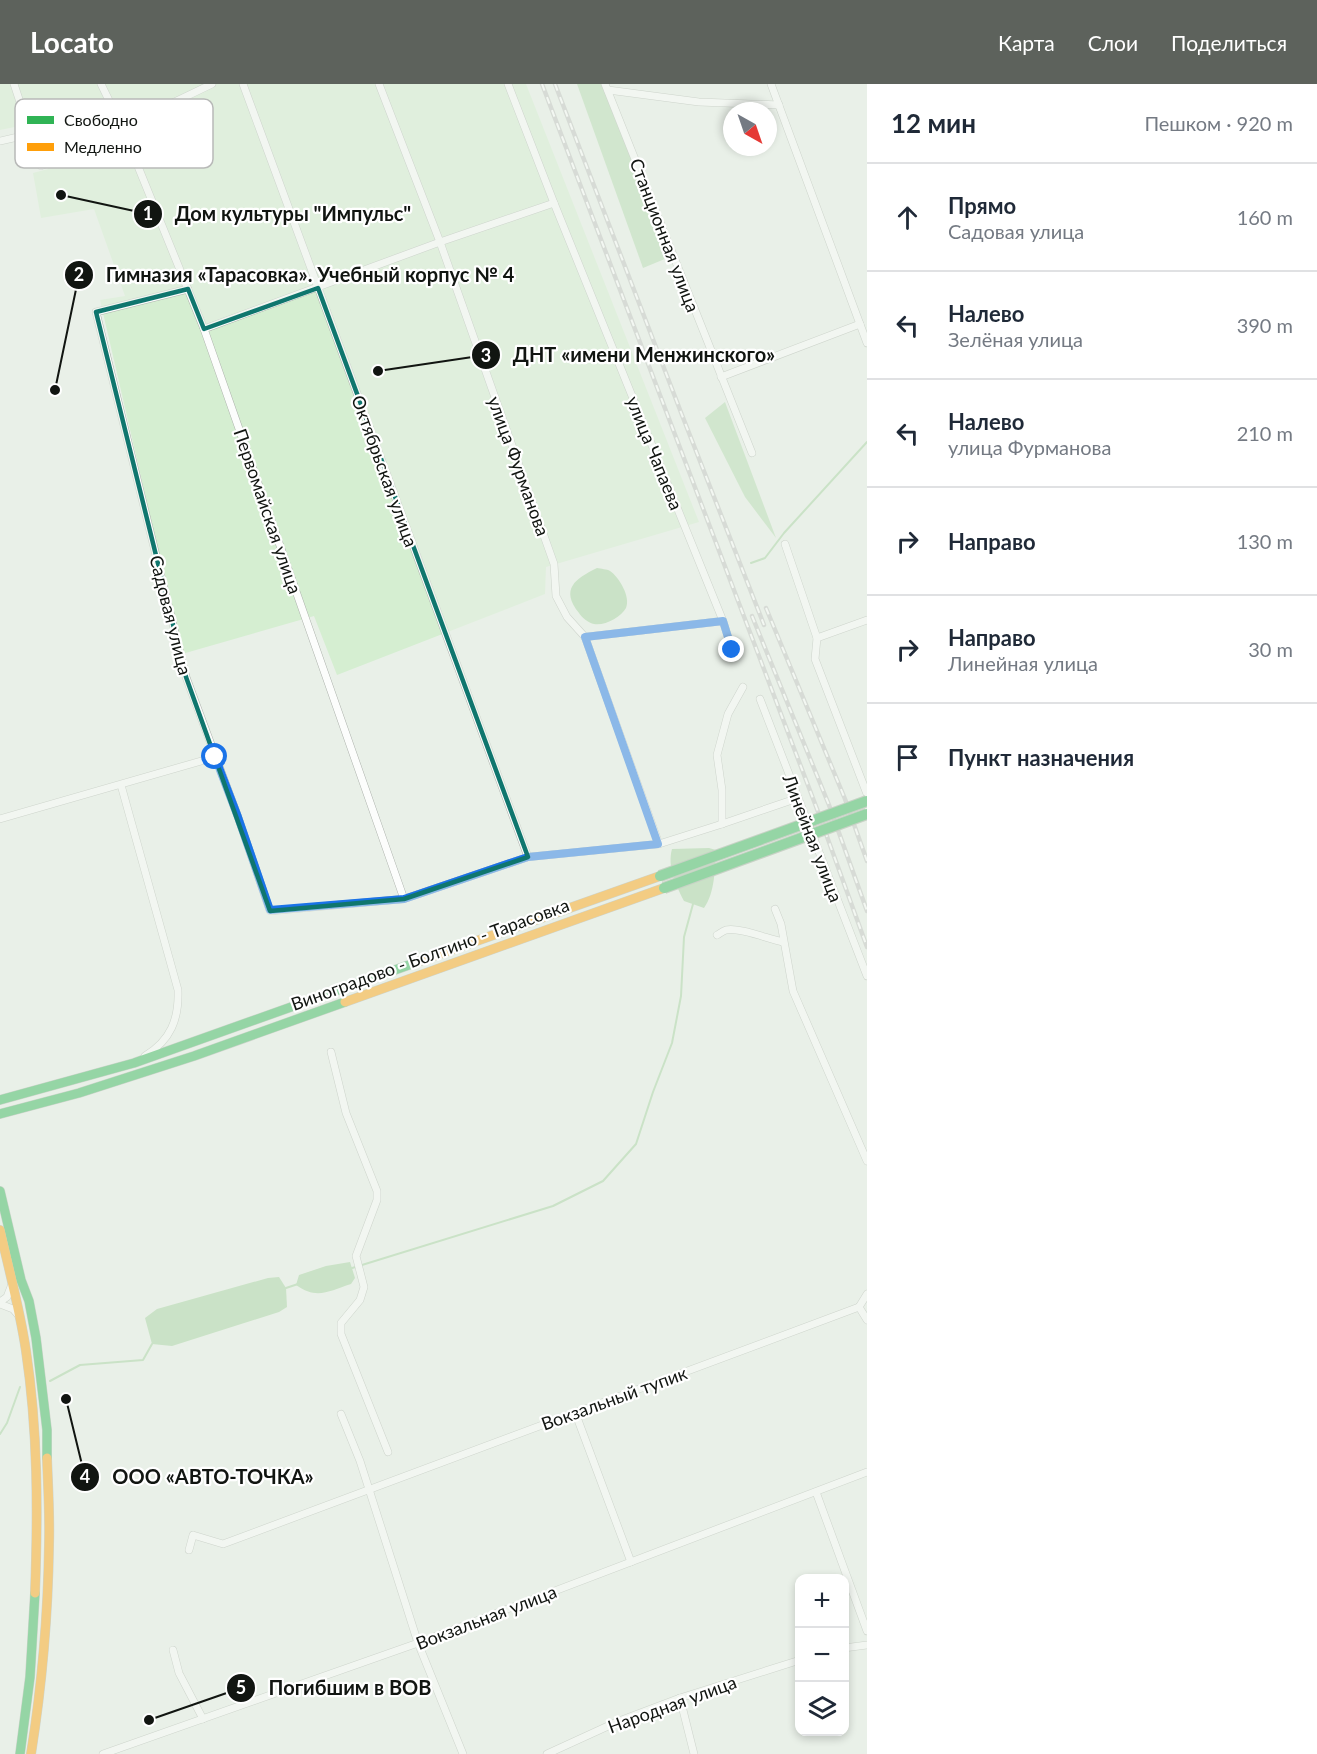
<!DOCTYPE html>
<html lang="ru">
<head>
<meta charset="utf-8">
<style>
	:root { --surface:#fff; --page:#f6f6f7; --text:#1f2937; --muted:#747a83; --line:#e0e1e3; --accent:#5d625c }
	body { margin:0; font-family:Lato,sans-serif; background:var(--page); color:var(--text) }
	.controls { position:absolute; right:18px; bottom:18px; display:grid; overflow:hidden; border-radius:12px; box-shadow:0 3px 9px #0003 }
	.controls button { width:54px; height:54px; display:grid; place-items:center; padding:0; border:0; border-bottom:2px solid var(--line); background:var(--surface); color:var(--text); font:30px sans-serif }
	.compass { position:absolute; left:723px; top:18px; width:54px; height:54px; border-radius:50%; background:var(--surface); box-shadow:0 3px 9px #0003; rotate:140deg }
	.stop { position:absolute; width:18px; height:18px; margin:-14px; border:4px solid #1a73e8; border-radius:50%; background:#fff }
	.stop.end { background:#1a73e8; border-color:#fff; box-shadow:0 2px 6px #0008 }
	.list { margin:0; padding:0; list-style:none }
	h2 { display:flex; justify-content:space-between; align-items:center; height:78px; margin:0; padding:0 24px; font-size:26px }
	h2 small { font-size:20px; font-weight:400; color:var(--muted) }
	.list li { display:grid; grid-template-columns:39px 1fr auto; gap:18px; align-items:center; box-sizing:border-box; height:108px; padding:0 24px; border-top:2px solid var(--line) }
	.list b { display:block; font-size:22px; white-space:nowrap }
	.list p { margin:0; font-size:20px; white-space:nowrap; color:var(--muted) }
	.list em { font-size:20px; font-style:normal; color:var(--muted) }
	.icon { flex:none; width:33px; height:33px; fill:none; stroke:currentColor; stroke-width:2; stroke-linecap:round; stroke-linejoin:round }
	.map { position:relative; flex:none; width:867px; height:1670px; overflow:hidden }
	header { display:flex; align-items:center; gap:36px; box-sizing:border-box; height:84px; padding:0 30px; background:var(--accent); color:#fff }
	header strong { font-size:28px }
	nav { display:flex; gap:33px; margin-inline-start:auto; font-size:21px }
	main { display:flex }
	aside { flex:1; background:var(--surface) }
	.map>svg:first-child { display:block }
	.green { fill:#d5eed1 }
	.forest { fill:#b4d9b0 }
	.water { fill:#a4d19f }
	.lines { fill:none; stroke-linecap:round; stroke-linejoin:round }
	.stream { stroke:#a4d19f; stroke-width:2 }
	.street-casing { stroke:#adb2ac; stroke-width:8 }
	.fast-casing { stroke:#adb2ac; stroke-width:10 }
	.slow-casing { stroke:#adb2ac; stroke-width:10 }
	.street { stroke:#fcfdfc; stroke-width:7 }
	.fast { stroke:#30b455; stroke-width:9 }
	.slow { stroke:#ff9f0a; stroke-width:9 }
	.rail-casing { stroke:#c0c2c0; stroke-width:4.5 }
	.rail { stroke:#fff; stroke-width:2; stroke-dasharray:7; stroke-linecap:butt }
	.fast-bridge-casing { stroke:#9fad9d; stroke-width:12; stroke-linecap:butt }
	.fast-bridge { stroke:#30b455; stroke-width:10 }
	.route { stroke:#1a73e8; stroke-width:8 }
	.marked { fill:none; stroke:#0f766e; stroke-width:4.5; stroke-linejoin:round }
	.labels { text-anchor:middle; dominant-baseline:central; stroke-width:4.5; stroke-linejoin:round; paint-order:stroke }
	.street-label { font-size:18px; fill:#111511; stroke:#fff }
	.key { fill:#fff; stroke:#b8b9b8; stroke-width:1.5 }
	.key-label { font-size:16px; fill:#111511 }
	.leader { fill:none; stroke:#111511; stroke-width:2 }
	.callout-dot { fill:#111511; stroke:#fff; stroke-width:2 }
	.mark-label { font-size:18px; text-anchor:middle; font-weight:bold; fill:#fff }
	.callout-label { font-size:20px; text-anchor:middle; font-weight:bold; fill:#111511; stroke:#fff; stroke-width:4.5; stroke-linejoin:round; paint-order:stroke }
</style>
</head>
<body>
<header>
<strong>Locato</strong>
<nav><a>Карта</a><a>Слои</a><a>Поделиться</a></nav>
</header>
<main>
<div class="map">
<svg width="867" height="1670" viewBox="0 0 867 1670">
	<rect width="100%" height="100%" fill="#e9f0e8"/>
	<path class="green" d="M 0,0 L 526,0 L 699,438 L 546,483 L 545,510 L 337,591 L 314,532 L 182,570 L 100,216 L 125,212 L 94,125 L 41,134 L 33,89 L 48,85 L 34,39 L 0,46 Z"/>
	<g class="forest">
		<path d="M 577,0 L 602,0 L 672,172 L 643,184 Z"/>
		<path d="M 725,318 L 776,454 L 745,413 L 705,334 Z"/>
	</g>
	<g class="water">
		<path d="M 597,484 C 601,485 607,485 610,487 C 619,493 631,513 626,524 C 621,533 605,542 594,540 C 589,539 581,533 579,529 C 560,505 575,495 597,484 Z"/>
		<path d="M 709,764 L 716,766 C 715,784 715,809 704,824 L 684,817 C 676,801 667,783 672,765 Z"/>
		<path d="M 350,1178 L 355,1194 L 351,1200 C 329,1207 317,1216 296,1201 L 299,1191 L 326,1182 Z"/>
		<path d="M 279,1193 L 286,1204 L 287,1223 L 279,1228 L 172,1262 L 152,1260 L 145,1234 L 157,1225 L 268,1194 Z"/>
	</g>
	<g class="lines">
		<g class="stream">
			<path d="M 751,479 L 765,474 L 784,449 L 867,358"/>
			<path d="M 349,1185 L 553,1122 L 603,1097 L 636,1060 L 653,1008 L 672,959 L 681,912 L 684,853 L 693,820"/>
			<path d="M 286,1204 L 298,1200"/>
			<path d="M 50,1297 L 80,1281 L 143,1276 L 152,1260"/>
			<path d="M 0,1350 L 7,1339 L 20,1303"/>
		</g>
		<defs>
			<g id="street">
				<path d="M 14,0 L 41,82 L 212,0"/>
				<path d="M 101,0 L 122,43 L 204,245 L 404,815"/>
				<path d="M 243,0 L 528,773"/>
				<path d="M 379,0 L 440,158 L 554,480 L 556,512 L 567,533 L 585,553 L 659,760"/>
				<path d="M 508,0 L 554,119 L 723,537 L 732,566"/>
				<path d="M 605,0 L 752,369"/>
				<path d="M 771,0 L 867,259"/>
				<path d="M 608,6 L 699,18 L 779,21"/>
				<path d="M 0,57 L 31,50"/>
				<path d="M 188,205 L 96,228 L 186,593 L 238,733 L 270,827 L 404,815 L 528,773 L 659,760 L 722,740 L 798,714"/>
				<path d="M 204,245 L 440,158 L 554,119"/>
				<path d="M 721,293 L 860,240"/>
				<path d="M 785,460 L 817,554 L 815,575 L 867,710"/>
				<path d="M 585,553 L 723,537"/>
				<path d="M 817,554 L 867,536"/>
				<path d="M 760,615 L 867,892"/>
				<path d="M 121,701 L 178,906 C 179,935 171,956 145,972"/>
				<path d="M 0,735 L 215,673"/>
				<path d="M 722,740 L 722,706 L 717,671 L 728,630 L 743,603"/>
				<path d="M 775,825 L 781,840 L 793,907 L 867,1077"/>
				<path d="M 717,851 C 719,850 723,847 726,846 C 739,843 768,855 783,858"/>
				<path d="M 331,968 L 346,1029 L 377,1107 L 377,1116 L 356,1172 L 364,1203 L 360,1216 L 341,1239 L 341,1250 L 388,1368"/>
				<path d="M 867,1210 L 859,1223 L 867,1236"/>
				<path d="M 0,1218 L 7,1213 L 12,1200"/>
				<path d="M 0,1220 L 13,1225 L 20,1233"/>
				<path d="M 575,1328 L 631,1478"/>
				<path d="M 341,1330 L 360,1377 L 418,1559 L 463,1670"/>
				<path d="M 816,1408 L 867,1547"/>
				<path d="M 189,1466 L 193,1451 L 223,1460 L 859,1223"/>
				<path d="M 844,1564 L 867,1561"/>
				<path d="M 173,1566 L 179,1589 L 203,1635"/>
				<path d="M 680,1614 L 694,1670"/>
				<path d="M 103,1670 L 418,1559 L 867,1388"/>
				<path d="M 547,1670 L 619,1637 L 680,1614 L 800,1576"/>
			</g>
			<g id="fast">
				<path d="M 0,1016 L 134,979 L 420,877"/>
				<path d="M 0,1030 L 79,1009 L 194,972 L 345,918"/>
				<path d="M 0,1107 L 21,1196 L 29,1217 L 36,1254 L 47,1346 L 47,1374"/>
				<path d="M 20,1670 L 30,1593 L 35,1509"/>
			</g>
			<g id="slow">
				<path d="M 420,877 L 660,792"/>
				<path d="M 345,918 L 664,804"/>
				<path d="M 0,1146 C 9,1186 20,1226 26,1267 C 38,1347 38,1428 35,1509"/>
				<path d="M 31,1670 C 42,1601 48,1531 49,1461 C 50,1432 48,1403 47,1374"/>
			</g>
		</defs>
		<use href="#street" class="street-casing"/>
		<use href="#fast" class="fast-casing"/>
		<use href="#slow" class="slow-casing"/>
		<use href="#street" class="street"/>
		<use href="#fast" class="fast"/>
		<use href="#slow" class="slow"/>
		<defs>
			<g id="rail">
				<path d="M 542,0 L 817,725 L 867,863"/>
				<path d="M 555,0 L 682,331 L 764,541"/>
				<path d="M 766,524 L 845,715 L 867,777"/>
				<path d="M 752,532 L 829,721 L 867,827"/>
			</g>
		</defs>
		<use href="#rail" class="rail-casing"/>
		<use href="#rail" class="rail"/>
		<defs>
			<g id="fast-bridge">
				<path d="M 660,792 L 867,717"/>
				<path d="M 664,804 L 867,730"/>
			</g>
		</defs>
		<use href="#fast-bridge" class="fast-bridge-casing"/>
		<use href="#fast-bridge" class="fast-bridge"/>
	</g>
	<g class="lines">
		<path class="route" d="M 215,673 L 238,733 L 270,826 L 404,815 L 528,773 L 658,760 L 585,553 L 723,537 L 732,566"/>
	</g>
	<path d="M0 0H867V1670H0ZM 318,204 L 528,773 L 404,815 L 270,827 L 186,593 L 96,228 L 188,205 L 204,245 Z" fill="#e9f0e8" fill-opacity=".55" fill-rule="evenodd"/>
	<path class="marked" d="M 318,204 L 528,773 L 404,815 L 270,827 L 186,593 L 96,228 L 188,205 L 204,245 Z"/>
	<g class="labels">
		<g class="street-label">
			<text transform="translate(665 151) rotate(69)">Станционная улица</text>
			<text transform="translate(655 369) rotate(68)">улица Чапаева</text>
			<text transform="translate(519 382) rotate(70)">улица Фурманова</text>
			<text transform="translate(385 387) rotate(70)">Октябрьская улица</text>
			<text transform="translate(268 427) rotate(71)">Первомайская улица</text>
			<text transform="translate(171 531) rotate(76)">Садовая улица</text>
			<text transform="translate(813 754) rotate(69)">Линейная улица</text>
			<text transform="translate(430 870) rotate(-20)">Виноградово - Болтино - Тарасовка</text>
			<text transform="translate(614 1314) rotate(-20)">Вокзальный тупик</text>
			<text transform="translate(486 1533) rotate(-21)">Вокзальная улица</text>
			<text transform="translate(672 1620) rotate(-20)">Народная улица</text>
		</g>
	</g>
	<rect x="15" y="15" width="198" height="69" rx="9" class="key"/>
	<rect x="27" y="32" width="27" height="8" fill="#30b455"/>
	<rect x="27" y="59" width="27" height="8" fill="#ff9f0a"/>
	<g class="key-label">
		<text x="64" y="42">Свободно</text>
		<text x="64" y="69">Медленно</text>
	</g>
	<path class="leader" d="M61 111L148 130M55 306L79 191M378 287L486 271M66 1315L85 1393M149 1636L241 1604"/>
	<g class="callout-dot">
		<circle cx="61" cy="111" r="6"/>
		<circle cx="55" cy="306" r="6"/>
		<circle cx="378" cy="287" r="6"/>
		<circle cx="66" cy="1315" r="6"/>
		<circle cx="149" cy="1636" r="6"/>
		<circle cx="148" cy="130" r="15"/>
		<circle cx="79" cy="191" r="15"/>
		<circle cx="486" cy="271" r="15"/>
		<circle cx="85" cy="1393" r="15"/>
		<circle cx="241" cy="1604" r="15"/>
	</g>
	<g class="mark-label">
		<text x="148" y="136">1</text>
		<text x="79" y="197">2</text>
		<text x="486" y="278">3</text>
		<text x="85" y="1399">4</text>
		<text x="241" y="1610">5</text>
	</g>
	<g class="callout-label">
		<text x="293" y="137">Дом культуры "Импульс"</text>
		<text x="310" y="198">Гимназия «Тарасовка». Учебный корпус № 4</text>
		<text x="644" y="278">ДНТ «имени Менжинского»</text>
		<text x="213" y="1400">ООО «АВТО-ТОЧКА»</text>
		<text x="350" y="1611">Погибшим в ВОВ</text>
	</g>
</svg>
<div class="controls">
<button>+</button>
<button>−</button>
<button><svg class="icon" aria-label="layers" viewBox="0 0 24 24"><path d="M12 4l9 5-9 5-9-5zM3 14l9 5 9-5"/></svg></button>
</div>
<svg class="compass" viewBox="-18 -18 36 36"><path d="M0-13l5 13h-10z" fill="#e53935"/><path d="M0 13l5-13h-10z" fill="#747a83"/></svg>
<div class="stop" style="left:215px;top:673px"></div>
<div class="stop end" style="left:732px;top:566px"></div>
</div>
<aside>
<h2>12 мин<small>Пешком · 920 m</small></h2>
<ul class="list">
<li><svg class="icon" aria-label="ahead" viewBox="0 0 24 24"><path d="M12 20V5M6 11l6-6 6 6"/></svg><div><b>Прямо</b><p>Садовая улица</p></div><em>160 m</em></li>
<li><svg class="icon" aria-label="left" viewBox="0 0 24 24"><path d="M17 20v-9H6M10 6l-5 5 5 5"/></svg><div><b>Налево</b><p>Зелёная улица</p></div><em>390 m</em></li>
<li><svg class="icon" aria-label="left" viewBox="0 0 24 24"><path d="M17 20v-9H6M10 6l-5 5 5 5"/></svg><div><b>Налево</b><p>улица Фурманова</p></div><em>210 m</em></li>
<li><svg class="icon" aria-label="right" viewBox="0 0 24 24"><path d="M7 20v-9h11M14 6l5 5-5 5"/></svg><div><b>Направо</b></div><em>130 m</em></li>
<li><svg class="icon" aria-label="right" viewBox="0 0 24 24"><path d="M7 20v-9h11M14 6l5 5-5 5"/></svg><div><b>Направо</b><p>Линейная улица</p></div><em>30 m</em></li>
<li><svg class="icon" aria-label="arrive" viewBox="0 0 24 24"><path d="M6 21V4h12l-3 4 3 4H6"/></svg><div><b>Пункт назначения</b></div></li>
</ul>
</aside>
</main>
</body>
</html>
